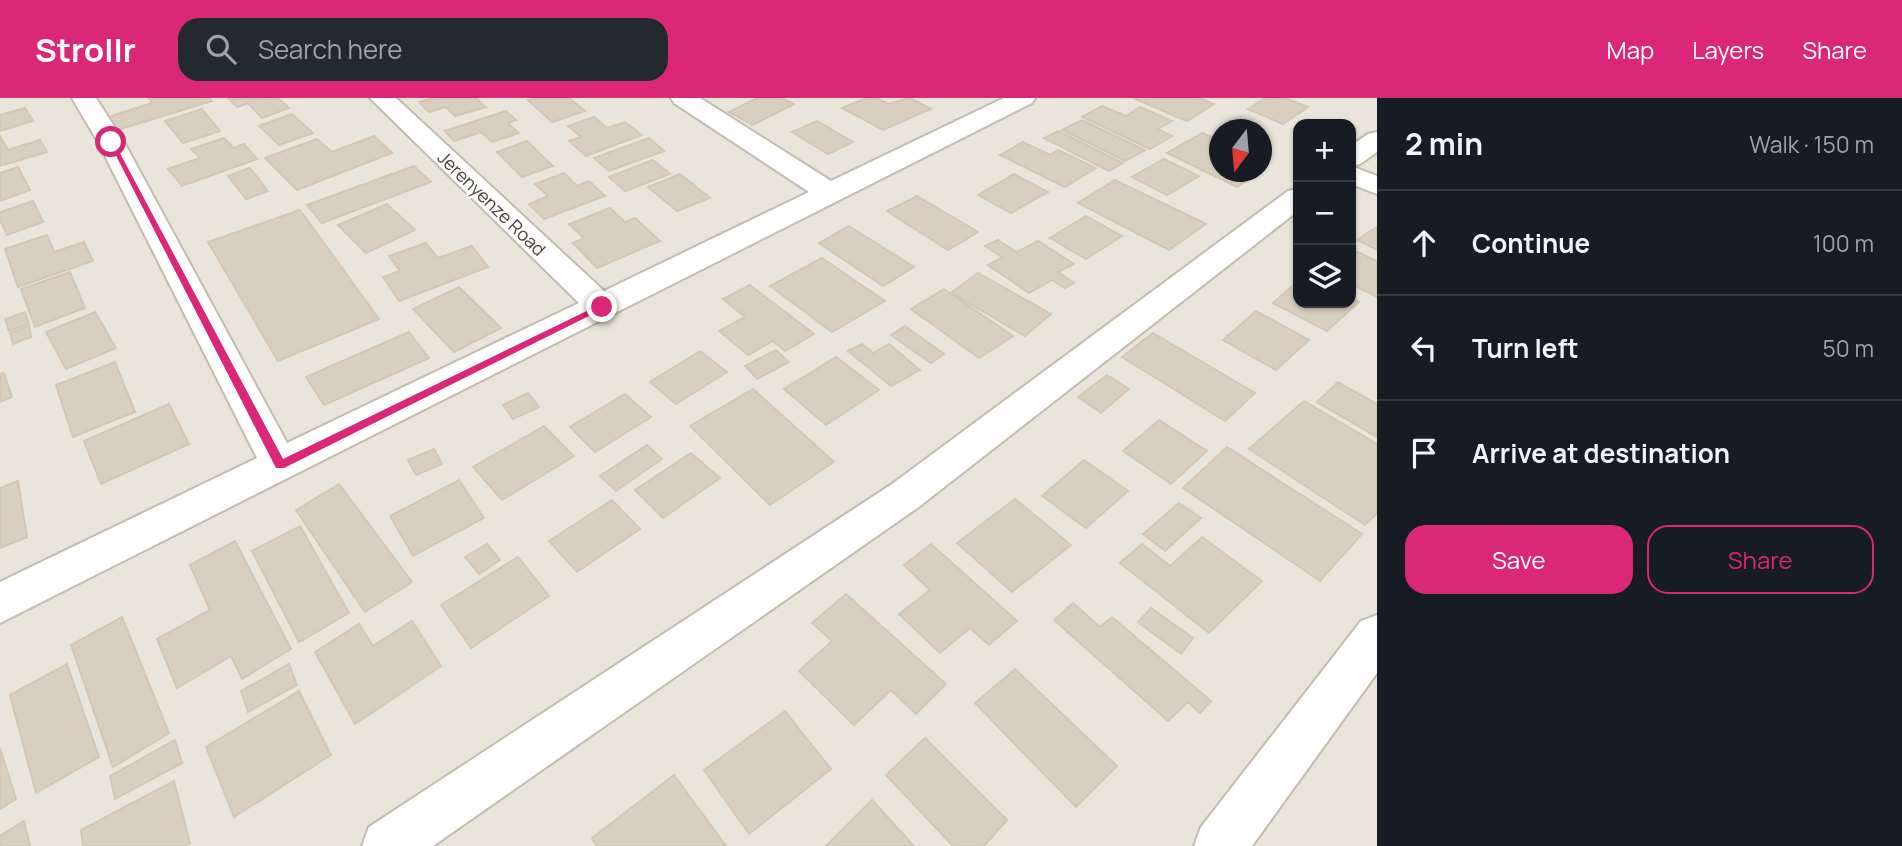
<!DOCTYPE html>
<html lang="en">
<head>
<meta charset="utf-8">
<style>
	:root { --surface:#171b24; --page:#242831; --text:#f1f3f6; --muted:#9ea1a6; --line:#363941; --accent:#db2777 }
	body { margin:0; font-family:Manrope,sans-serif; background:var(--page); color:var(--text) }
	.controls { position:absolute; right:21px; top:21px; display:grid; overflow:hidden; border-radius:14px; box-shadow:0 2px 5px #0004 }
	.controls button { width:63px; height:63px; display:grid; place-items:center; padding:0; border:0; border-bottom:2px solid var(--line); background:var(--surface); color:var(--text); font:35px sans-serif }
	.compass { position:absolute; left:1209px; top:21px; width:63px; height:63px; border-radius:50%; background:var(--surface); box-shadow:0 2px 5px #0004; rotate:196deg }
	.stop { position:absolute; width:21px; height:21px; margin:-16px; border:5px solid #db2777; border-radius:50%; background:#fff }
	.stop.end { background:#db2777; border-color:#fff; box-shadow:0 2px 7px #0008 }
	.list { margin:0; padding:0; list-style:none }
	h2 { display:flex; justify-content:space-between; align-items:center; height:91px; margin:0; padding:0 28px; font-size:30px }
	h2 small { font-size:23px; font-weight:400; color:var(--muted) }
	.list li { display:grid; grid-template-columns:46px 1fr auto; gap:21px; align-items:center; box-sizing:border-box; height:105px; padding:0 28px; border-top:2px solid var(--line) }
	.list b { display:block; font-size:26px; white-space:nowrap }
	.list em { font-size:23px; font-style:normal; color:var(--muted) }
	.actions { display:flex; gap:14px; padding:21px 28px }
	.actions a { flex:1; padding:16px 0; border:2px solid var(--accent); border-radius:21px; text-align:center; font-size:24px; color:var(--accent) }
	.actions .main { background:var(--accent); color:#fff }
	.icon { flex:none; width:38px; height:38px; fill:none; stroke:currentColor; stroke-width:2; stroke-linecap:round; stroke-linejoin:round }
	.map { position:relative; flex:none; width:1377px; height:748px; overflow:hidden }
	header { display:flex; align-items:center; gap:42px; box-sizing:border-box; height:98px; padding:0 35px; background:var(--accent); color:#fff }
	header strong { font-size:33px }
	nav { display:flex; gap:38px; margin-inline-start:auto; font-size:24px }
	.search { width:490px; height:63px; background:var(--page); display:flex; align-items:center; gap:18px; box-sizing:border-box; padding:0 24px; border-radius:21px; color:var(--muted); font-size:26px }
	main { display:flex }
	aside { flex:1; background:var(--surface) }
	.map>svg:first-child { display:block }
	.residential { fill:#eae5da; fill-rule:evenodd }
	.building { fill:#d8cfc1; stroke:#d3c7b4; stroke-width:2 }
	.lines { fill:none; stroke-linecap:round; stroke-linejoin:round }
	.minor-casing { stroke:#c2bbae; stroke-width:4 }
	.minor { fill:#fff; fill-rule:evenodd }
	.route { fill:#db2777 }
	.labels { text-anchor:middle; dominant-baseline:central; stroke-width:5; stroke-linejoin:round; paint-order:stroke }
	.far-street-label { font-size:18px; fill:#4b4439; stroke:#fff }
</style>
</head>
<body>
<header>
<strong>Strollr</strong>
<div class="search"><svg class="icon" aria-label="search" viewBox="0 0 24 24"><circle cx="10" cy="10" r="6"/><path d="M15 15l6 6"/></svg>Search here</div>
<nav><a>Map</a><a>Layers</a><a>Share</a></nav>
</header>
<main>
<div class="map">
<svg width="1377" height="748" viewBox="0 0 1377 748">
	<rect width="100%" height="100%" fill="#f6f3ec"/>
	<path class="residential" d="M 0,0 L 1377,0 L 1377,748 L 0,748 ZM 1298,26 L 1351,26 L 1351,205 L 1298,205 ZM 1220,32 L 1262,32 L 1262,74 L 1220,74 Z"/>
	<g class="building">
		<path d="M 149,0 L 209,0 L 212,3 L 117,32 L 108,19 L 152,5 Z"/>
		<path d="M 278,0 L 289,10 L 262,20 L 248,5 L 237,9 L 229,1 Z"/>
		<path d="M 433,0 L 476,0 L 486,9 L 455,18 L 446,9 L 429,14 L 419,4 Z"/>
		<path d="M 536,0 L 569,0 L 585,13 L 552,24 L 528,2 Z"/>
		<path d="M 757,0 L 782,0 L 794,6 L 753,27 L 729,14 Z"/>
		<path d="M 866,0 L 877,0 L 888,6 L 910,0 L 931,11 L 883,32 L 842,10 Z"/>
		<path d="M 1133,0 L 1199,0 L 1214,6 L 1187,23 Z"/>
		<path d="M 1265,0 L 1285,0 L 1308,9 L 1283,26 L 1248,11 Z"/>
		<path d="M 1102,8 L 1126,18 L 1140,9 L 1172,23 L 1158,31 L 1172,38 L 1150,51 L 1082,19 Z"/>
		<path d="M 25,10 L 33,23 L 0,33 L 0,17 Z"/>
		<path d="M 202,11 L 220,33 L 183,45 L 165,23 Z"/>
		<path d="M 506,13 L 516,22 L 508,25 L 519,35 L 492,44 L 481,34 L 454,43 L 445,33 Z"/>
		<path d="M 292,16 L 313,35 L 279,47 L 259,28 Z"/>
		<path d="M 594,19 L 607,30 L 625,24 L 642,37 L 586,58 L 569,43 L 581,39 L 568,28 Z"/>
		<path d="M 1082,22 L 1145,52 L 1125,63 L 1062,32 Z"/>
		<path d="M 817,23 L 853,44 L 828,56 L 792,34 Z"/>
		<path d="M 1058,33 L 1123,65 L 1109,73 L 1044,40 Z"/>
		<path d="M 1202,35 L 1220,43 L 1220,74 L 1242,74 L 1253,79 L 1237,89 L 1167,55 Z"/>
		<path d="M 0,38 L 8,52 L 40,42 L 47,54 L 0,68 Z"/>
		<path d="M 374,38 L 392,55 L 297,92 L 265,60 L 317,41 L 332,54 Z"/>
		<path d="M 224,40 L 234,50 L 244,46 L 257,61 L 182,88 L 168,71 L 200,60 L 191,51 Z"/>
		<path d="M 649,40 L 664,53 L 609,73 L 594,60 Z"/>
		<path d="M 527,43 L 553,68 L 522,79 L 497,54 Z"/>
		<path d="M 1023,44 L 1050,57 L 1058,52 L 1096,70 L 1065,89 L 1000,57 Z"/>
		<path d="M 1164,61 L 1199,78 L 1167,97 L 1132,79 Z"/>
		<path d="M 653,62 L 670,76 L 625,93 L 609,79 Z"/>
		<path d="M 414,68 L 431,84 L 322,125 L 307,107 Z"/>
		<path d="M 18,69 L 30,92 L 0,103 L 0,75 Z"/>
		<path d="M 250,70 L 268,93 L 246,101 L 228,78 Z"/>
		<path d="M 564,75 L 577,88 L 589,83 L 605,98 L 544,121 L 529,106 L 548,98 L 535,86 Z"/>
		<path d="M 680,76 L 710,100 L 677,113 L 648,89 Z"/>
		<path d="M 1014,76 L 1048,94 L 1011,115 L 978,97 Z"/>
		<path d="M 1115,82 L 1206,126 L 1169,152 L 1078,105 Z"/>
		<path d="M 917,98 L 978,134 L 948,152 L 887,113 Z"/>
		<path d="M 33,103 L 43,124 L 7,137 L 0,122 L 0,114 Z"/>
		<path d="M 387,106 L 415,132 L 366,155 L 338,127 Z"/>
		<path d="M 610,110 L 625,124 L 635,120 L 660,143 L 597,170 L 573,145 L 584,140 L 569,126 Z"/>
		<path d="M 300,112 L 379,221 L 278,263 L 208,144 Z"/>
		<path d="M 1086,118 L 1122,138 L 1086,161 L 1050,140 Z"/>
		<path d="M 849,128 L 914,169 L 883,188 L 819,145 Z"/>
		<path d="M 1377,129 L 1377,152 L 1357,142 Z"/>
		<path d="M 47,137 L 54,154 L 84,144 L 93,163 L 18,189 L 5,151 Z"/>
		<path d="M 998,142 L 1017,154 L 1038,143 L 1074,166 L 1058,174 L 1074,185 L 1065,190 L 1052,182 L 1029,195 L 988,167 L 1002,159 L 985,148 Z"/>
		<path d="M 426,145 L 438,160 L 472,148 L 488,169 L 399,203 L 383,179 L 400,173 L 389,158 Z"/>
		<path d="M 1351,151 L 1377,163 L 1377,199 L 1351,186 Z"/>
		<path d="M 822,160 L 885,203 L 832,234 L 770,188 Z"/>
		<path d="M 70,174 L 85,210 L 35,229 L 21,191 Z"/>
		<path d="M 978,175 L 1051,216 L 1025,238 L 951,195 Z"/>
		<path d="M 1298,183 L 1298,205 L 1351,205 L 1351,199 L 1359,204 L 1327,233 L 1273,205 Z"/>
		<path d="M 750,187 L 814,236 L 785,253 L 773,243 L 748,257 L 719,233 L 745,219 L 723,201 Z"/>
		<path d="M 459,189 L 501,230 L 454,254 L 413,211 Z"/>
		<path d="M 944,191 L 1013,238 L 979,260 L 911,211 Z"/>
		<path d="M 1256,213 L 1309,242 L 1276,272 L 1223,242 Z"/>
		<path d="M 25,214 L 29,226 L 9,233 L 5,221 Z"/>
		<path d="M 95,214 L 116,250 L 66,271 L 46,234 Z"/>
		<path d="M 29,228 L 31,239 L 13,246 L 10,235 Z"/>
		<path d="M 905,228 L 944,256 L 931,265 L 891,237 Z"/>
		<path d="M 409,234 L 429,260 L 324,307 L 306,279 Z"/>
		<path d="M 1153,235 L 1255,295 L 1225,323 L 1122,259 Z"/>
		<path d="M 862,246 L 873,255 L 889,246 L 920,272 L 891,288 L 848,253 Z"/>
		<path d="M 776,252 L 789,264 L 757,281 L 745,268 Z"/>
		<path d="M 700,253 L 727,274 L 676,306 L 650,284 Z"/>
		<path d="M 836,259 L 879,292 L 826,327 L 784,291 Z"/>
		<path d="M 115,264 L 135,314 L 73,339 L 56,287 Z"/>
		<path d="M 4,275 L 12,299 L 0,304 L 0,276 Z"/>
		<path d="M 1107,277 L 1129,291 L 1101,315 L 1078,299 Z"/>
		<path d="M 1338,284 L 1377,306 L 1377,339 L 1317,304 Z"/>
		<path d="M 753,291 L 834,364 L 770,407 L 690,328 Z"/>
		<path d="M 528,295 L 539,309 L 513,321 L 503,307 Z"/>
		<path d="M 625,296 L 651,319 L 595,354 L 570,329 Z"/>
		<path d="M 1304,303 L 1377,346 L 1377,415 L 1365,427 L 1249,351 Z"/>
		<path d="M 169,306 L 189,346 L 101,386 L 84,343 Z"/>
		<path d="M 1159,322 L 1207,353 L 1171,386 L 1123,353 Z"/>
		<path d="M 544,328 L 574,358 L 502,402 L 473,369 Z"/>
		<path d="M 647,347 L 662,361 L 616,393 L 600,378 Z"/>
		<path d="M 1227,349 L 1362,436 L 1320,483 L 1183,390 Z"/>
		<path d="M 434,351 L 442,366 L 416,377 L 408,362 Z"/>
		<path d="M 691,355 L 720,380 L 663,420 L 635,392 Z"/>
		<path d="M 1084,362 L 1128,393 L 1086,430 L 1042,398 Z"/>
		<path d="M 459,382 L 484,420 L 413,458 L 390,418 Z"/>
		<path d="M 18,383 L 27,439 L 0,450 L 0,390 Z"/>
		<path d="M 339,386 L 412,484 L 365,514 L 296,412 Z"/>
		<path d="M 1015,401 L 1071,447 L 1012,494 L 957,445 Z"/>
		<path d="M 612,402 L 640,431 L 577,474 L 549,443 Z"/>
		<path d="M 1179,405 L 1201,420 L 1165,453 L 1143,436 Z"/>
		<path d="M 300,428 L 349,515 L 299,544 L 252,453 Z"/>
		<path d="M 1202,439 L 1262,483 L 1209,535 L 1120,465 L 1142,446 L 1170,468 Z"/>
		<path d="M 235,443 L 291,551 L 242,581 L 231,558 L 177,590 L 157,541 L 210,512 L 190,467 Z"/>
		<path d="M 487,446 L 500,462 L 479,476 L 465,459 Z"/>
		<path d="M 931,446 L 1017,523 L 989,547 L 970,530 L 940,555 L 899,516 L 930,492 L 904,467 Z"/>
		<path d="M 518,459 L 549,498 L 471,550 L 441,507 Z"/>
		<path d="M 846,496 L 946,586 L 916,616 L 891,592 L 854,627 L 799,573 L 832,543 L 812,525 Z"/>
		<path d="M 1073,505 L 1100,529 L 1112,519 L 1211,603 L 1200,615 L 1188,604 L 1168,623 L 1054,522 Z"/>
		<path d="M 1151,510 L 1193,540 L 1181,556 L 1138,524 Z"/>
		<path d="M 122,519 L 169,635 L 113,669 L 71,547 Z"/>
		<path d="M 412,523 L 441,568 L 355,626 L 315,554 L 359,526 L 373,548 Z"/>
		<path d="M 67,566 L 99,659 L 36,695 L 10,597 Z"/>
		<path d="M 289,566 L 297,587 L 248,614 L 241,593 Z"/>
		<path d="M 1015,571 L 1117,668 L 1076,709 L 975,605 Z"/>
		<path d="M 299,593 L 331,657 L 234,719 L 206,649 Z"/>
		<path d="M 785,613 L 831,671 L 749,736 L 704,672 Z"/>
		<path d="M 925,640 L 1007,722 L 984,748 L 953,748 L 886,677 Z"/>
		<path d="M 175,642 L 182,665 L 115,701 L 110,678 Z"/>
		<path d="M 0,650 L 16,701 L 0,711 Z"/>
		<path d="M 674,677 L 726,748 L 597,748 L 592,740 Z"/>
		<path d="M 174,683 L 190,745 L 185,748 L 83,748 L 81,732 Z"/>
		<path d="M 872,702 L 914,748 L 826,748 Z"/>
		<path d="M 24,723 L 30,748 L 0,748 L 0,738 Z"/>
	</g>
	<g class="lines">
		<defs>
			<g id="minor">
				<path d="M 72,0 L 96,0 L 124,44 L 287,345 L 579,205 L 370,0 L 396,0 L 604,193 L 809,94 L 674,5 L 671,0 L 700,0 L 831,83 L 1004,0 L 1035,0 L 1032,5 L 0,525 L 0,484 L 257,360 L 98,44 Z"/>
				<path d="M 1377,34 L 1377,54 L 1360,66 L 1351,68 L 1377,78 L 1377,96 L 1351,86 L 1351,48 L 1368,36 Z"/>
				<path d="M 1298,91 L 1298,113 L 920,408 L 433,748 L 362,748 L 369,729 L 892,386 L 1288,93 Z"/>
				<path d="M 1377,517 L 1377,575 L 1252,748 L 1194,748 L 1201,729 L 1361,523 Z"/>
			</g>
		</defs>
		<use href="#minor" class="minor-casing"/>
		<use href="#minor" class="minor"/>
	</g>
	<path class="route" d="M 108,42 L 114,44 L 283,361 L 599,207 L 607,209 L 284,370 L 276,370 Z"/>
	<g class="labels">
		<g class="far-street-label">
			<text transform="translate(492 105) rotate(44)">Jerenyenze Road</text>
		</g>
	</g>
</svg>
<div class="controls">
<button>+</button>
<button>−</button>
<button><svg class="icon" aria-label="layers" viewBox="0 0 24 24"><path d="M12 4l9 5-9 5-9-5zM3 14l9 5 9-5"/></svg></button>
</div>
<svg class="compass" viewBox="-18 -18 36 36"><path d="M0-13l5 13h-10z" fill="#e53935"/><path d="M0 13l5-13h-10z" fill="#9ea1a6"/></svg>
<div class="stop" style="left:111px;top:44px"></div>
<div class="stop end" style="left:602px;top:209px"></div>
</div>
<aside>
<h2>2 min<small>Walk · 150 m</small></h2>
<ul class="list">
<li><svg class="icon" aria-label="ahead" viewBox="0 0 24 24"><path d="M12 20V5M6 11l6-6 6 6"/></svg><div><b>Continue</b></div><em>100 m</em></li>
<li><svg class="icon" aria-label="left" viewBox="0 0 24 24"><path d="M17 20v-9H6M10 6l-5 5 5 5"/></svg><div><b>Turn left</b></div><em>50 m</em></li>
<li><svg class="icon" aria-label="arrive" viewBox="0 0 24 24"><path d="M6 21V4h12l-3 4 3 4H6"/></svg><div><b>Arrive at destination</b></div></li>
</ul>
<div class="actions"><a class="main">Save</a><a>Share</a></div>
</aside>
</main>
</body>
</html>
